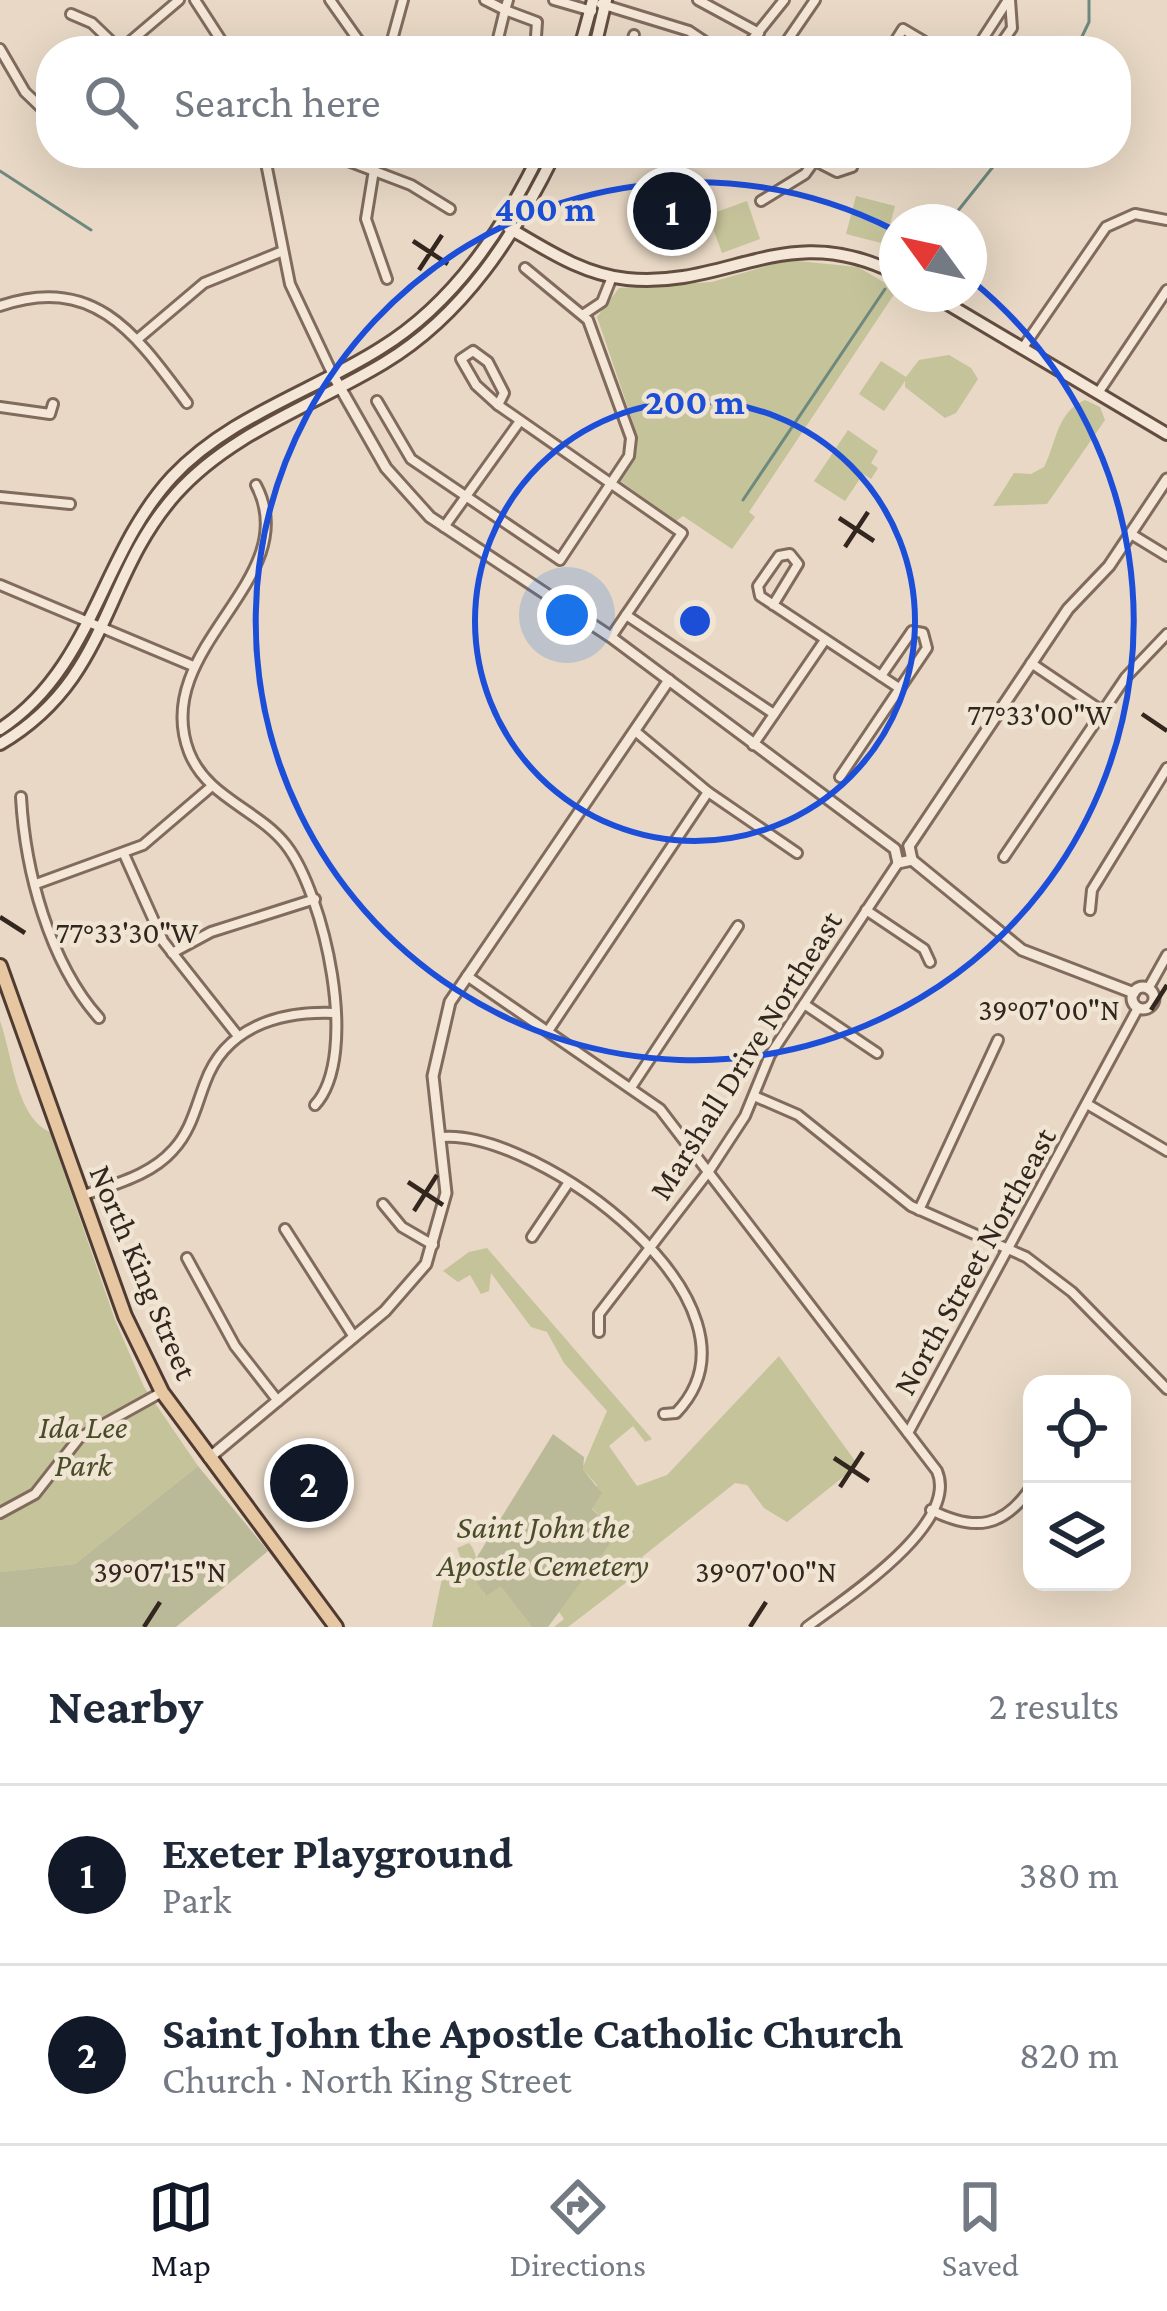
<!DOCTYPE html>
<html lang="en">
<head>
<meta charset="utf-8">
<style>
	:root { --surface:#fff; --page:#f6f6f7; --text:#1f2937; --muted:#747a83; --line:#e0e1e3; --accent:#111827 }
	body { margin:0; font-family:"Crimson Pro",serif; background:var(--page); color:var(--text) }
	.controls { position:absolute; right:36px; bottom:36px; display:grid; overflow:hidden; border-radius:24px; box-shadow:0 12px 48px #0002 }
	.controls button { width:108px; height:108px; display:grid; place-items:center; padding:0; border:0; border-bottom:3px solid var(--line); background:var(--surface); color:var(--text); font:60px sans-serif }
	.compass { position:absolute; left:879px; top:204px; width:108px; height:108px; border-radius:50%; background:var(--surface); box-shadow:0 12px 48px #0002; rotate:303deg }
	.you { position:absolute; left:567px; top:615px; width:42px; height:42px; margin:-30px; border:9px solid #fff; border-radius:50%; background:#1a73e8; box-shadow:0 0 0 18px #1a73e833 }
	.badge { display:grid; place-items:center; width:78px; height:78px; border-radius:50%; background:var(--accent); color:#fff; font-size:39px; font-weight:700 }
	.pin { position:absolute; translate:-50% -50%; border:6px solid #fff; box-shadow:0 3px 12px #0006 }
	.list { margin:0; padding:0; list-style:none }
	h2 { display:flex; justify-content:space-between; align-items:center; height:156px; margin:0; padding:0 48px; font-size:51px }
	h2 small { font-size:39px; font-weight:400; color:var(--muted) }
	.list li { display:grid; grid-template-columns:78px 1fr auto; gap:36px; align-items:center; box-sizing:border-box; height:180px; padding:0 48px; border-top:3px solid var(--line) }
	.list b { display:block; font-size:45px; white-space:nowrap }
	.list p { margin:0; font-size:39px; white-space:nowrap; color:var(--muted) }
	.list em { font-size:39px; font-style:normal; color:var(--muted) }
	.icon { flex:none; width:66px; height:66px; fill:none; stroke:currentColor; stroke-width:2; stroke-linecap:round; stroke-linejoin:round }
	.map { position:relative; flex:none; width:1167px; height:1627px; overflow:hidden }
	.search { position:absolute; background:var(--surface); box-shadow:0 12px 48px #0002; left:36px; right:36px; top:36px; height:132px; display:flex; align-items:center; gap:30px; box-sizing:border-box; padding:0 42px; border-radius:48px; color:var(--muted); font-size:45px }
	.sheet { height:516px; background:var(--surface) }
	nav { display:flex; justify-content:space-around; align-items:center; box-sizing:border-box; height:168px; border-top:3px solid var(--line); background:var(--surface); font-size:33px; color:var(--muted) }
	nav a { display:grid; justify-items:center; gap:6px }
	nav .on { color:var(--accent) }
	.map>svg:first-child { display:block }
	.green { fill:#c4c39a }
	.cemetery { fill:#baba98 }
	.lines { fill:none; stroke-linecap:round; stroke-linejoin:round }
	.stream { stroke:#6e897e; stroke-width:3 }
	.minor-casing { stroke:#806b5d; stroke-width:14 }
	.tertiary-casing { stroke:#806b5d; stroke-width:15 }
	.secondary-casing { stroke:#624d40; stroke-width:16 }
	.primary-casing { stroke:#4f3b31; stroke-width:18 }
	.minor { stroke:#f4e7d7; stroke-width:8 }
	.tertiary { stroke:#f4e7d7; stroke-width:9 }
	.secondary { stroke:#f4e7d7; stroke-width:10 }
	.primary { stroke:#e6c7a1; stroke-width:12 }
	.ticks { fill:none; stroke:#32261f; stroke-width:4.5 }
	.ring { fill:none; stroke:#1d4ed8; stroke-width:6 }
	.labels { text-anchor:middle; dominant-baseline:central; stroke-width:9; stroke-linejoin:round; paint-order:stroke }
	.street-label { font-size:33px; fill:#32261f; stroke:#f0e4d3 }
	.park-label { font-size:33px; font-style:italic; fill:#484c28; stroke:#f0e4d3 }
	.ticks-label { font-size:30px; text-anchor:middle; fill:#32261f; stroke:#f0e4d3; stroke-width:9; stroke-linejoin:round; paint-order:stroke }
	.centre { fill:#1d4ed8; stroke:#f0e4d3; stroke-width:6 }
	.ring-label { font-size:36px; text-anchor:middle; font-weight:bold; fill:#1d4ed8; stroke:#f0e4d3; stroke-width:9; stroke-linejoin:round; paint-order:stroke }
</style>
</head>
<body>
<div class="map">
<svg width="1167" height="1627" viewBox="0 0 1167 1627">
	<rect width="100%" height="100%" fill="#e8d8c5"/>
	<g class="green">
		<path d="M 856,196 L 895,206 L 885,244 L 846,234 Z"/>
		<path d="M 747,201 L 760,239 L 722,253 L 708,215 Z"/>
		<path d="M 787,260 L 858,267 L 897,290 L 749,512 L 755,517 L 732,549 L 683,516 L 676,521 L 619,480 L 636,454 L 638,437 L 597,317 L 619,288 L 712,282 Z"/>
		<path d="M 949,355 L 971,368 L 978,379 L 956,413 L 945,418 L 905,387 L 905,381 L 884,411 L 859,394 L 881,361 L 906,377 L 919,360 Z"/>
		<path d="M 1085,400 L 1100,407 L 1105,420 L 1047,504 L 993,506 L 1014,473 L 1031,474 L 1044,467 C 1056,445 1056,412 1085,400 Z"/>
		<path d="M 848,430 L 878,451 L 871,463 L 878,468 L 871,479 L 863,474 L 845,501 L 814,481 Z"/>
		<path d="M 0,1021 C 13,1057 16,1117 50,1132 L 115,1320 L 144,1387 L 198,1466 L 75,1564 L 0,1572 Z"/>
		<path d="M 487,1248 L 652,1439 L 645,1442 L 633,1426 L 609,1446 L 637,1486 L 667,1475 L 779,1356 L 858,1465 L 787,1522 L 764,1508 L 747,1485 L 735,1483 L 642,1557 L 645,1568 L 568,1627 L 554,1627 L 564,1619 L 559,1612 L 616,1534 L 592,1508 L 597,1485 L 582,1469 L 607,1411 L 564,1363 L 547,1332 L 531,1327 L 491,1273 L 489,1291 L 481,1294 L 470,1275 L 458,1282 L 443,1271 L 469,1252 Z"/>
		<path d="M 469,1543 C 481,1556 475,1578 485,1595 L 501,1585 L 532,1627 L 432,1627 L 444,1569 L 461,1559 L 457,1548 Z"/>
	</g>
	<g class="cemetery">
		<path d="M 553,1434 L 584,1457 L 583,1470 L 602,1493 L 592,1509 L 617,1534 L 548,1627 L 532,1627 L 501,1586 L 486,1596 L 475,1579 L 477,1557 Z"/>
		<path d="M 198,1466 L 268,1551 L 176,1627 L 0,1627 L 0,1572 L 75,1564 Z"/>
	</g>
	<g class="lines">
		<g class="stream">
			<path d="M 1075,51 L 1089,22 L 1089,0"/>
			<path d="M 0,171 L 91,230"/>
			<path d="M 949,222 L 1004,153"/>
			<path d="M 743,500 L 885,289"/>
		</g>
		<defs>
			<g id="minor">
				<path d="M 195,0 L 228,51"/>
				<path d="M 330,0 L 366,51"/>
				<path d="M 485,0 L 505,10 L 508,0"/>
				<path d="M 554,0 L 592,11"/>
				<path d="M 698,0 L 759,33"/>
				<path d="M 601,4 L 689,31 L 719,51"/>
				<path d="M 71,14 L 92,23 L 120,50"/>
				<path d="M 0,49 L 25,92 L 51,117"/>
				<path d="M 119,51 L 179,0"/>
				<path d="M 389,51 L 403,0"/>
				<path d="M 495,51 L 505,10 L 537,22 L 535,51"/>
				<path d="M 629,51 L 634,35"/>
				<path d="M 743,51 L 784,0"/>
				<path d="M 780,51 L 815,0"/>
				<path d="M 889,51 L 903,29 L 925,42"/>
				<path d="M 975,51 L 1008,0"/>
				<path d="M 996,51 L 1012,28 L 1010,0"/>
				<path d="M 264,153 L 290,284 L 333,375"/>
				<path d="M 327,153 L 411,185 L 450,209"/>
				<path d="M 800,153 L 837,172 L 852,167 L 850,153"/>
				<path d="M 374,170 L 366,219 L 387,279"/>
				<path d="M 761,201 L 805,174 L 820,153"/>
				<path d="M 0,306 C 95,273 137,336 187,403"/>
				<path d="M 584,314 L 602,302 L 612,277"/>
				<path d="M 139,338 L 204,283 L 283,251"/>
				<path d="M 1022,349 L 1106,227 L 1135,214 L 1167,220"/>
				<path d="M 473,351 L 488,362 L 504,393 L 498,405 L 476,385 L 461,359 Z"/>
				<path d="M 1098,393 L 1167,290"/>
				<path d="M 377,401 L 411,459 L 560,560 L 629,456 L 631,438 L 588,320 L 525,268"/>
				<path d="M 498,405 L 682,533 L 611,637"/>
				<path d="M 0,407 L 50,414 L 53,404"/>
				<path d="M 256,485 C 306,580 149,647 189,752 C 207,798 258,809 286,845 C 324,894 361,1055 315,1105"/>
				<path d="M 0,497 L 70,504"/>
				<path d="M 444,527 L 520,421"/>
				<path d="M 1131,534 L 1167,556"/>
				<path d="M 0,585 L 193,666"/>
				<path d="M 773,605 L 798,564 L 790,554 L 779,556 L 758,586 L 760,596 L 899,688"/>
				<path d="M 626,615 L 774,714"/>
				<path d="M 1031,663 L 1102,711"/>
				<path d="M 635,731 L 708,792 L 797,853"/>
				<path d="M 753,745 L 825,640"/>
				<path d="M 840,777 L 927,648 L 923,633 L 912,631 L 881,676"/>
				<path d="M 21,797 C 25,870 49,962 99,1018"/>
				<path d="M 124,854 L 163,941 L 238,1036"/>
				<path d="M 1004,857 L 1126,677 L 1167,634"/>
				<path d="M 36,884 L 143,845 L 212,786"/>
				<path d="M 866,910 L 924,949 L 930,962"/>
				<path d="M 1090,910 L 1092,890 L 1167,768"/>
				<path d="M 172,953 L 211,932 L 315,899"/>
				<path d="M 467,976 L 660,1109 L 937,1471 C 960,1525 843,1600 807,1627"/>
				<path d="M 1148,989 L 1167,955"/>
				<path d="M 804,1004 L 877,1053"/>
				<path d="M 548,1031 L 708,792"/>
				<path d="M 632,1086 L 738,926"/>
				<path d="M 754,1096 L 798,1115 L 911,1206 L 1026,1257 L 1072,1292 L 1167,1389"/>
				<path d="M 1087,1104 L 1167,1151"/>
				<path d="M 441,1137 C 536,1128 781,1305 676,1413 L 664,1414"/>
				<path d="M 82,1196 C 114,1184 150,1176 173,1150 C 191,1131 196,1106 205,1083 C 225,1027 279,1011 334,1013"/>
				<path d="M 383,1204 L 402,1227 L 433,1245"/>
				<path d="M 919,1210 L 998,1040"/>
				<path d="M 285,1229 L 354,1337"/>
				<path d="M 532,1237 L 567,1185"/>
				<path d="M 187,1258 L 235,1346 L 278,1401"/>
				<path d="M 599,1332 L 599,1314 L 709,1171 L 745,1116 L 770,1055 L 898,863"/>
				<path d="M 908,1433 L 1138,1008"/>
				<path d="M 931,1510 C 975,1532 1004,1528 1032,1486"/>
				<path d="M 0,1513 L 35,1494 L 79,1438 L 162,1392"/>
			</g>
			<g id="tertiary">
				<path d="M 333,375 L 386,468 L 430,517 L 611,637 L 895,849 L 898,863 L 912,860 L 909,846"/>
				<path d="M 909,846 L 1068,609 L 1109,566 L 1167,479"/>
				<path d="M 912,860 L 1022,950 L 1134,993"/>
				<circle cx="1143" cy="998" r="11"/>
				<path d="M 209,1458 L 385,1311 L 426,1264 L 446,1193 L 433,1076 L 450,1002 L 669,680"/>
			</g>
			<g id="secondary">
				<path d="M 579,51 L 593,0"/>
				<path d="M 594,51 L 606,0"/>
				<path d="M 509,228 C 547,250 582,274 627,279 C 729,289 787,218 897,274"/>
				<path d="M 931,294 L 1167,434"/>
				<path d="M 0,729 C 94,667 100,555 172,477 C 229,416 312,392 381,348 C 454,303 503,229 540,153"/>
				<path d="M 0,744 C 111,679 101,578 176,494 C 231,432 315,405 384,363 C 464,315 515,235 555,153"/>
			</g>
			<path id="primary" d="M 0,966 L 125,1316 L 162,1392 L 336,1627"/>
		</defs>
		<use href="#minor" class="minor-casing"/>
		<use href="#tertiary" class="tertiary-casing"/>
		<use href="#secondary" class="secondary-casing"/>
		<use href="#primary" class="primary-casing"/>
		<use href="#minor" class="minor"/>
		<use href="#tertiary" class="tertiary"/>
		<use href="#secondary" class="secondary"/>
		<use href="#primary" class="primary"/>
	</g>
	<path class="ticks" d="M 413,241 L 448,264M 419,270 L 442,235M 839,518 L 874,541M 845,547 L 868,512M 1142,714 L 1167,731M 0,917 L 25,933M 1151,1010 L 1167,985M 408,1182 L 443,1205M 414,1211 L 437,1175M 834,1458 L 869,1481M 840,1487 L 863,1452M 144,1627 L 160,1602M 750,1627 L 766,1602"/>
	<g class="ring">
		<circle cx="695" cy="621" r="220"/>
		<path d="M971 280A439 439 0 1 1 894 230"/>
	</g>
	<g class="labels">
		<g class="street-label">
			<text transform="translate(745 1055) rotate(-58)">Marshall Drive Northeast</text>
			<text transform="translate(974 1261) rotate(-61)">North Street Northeast</text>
			<text transform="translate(144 1272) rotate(67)">North King Street</text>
		</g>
		<g class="park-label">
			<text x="83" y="1426">Ida Lee<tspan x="83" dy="38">Park</tspan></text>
			<text x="543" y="1526">Saint John the<tspan x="543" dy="38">Apostle Cemetery</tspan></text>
		</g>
	</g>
	<g class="ticks-label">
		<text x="1040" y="725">77°33'00"W</text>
		<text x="127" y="943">77°33'30"W</text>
		<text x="1049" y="1020">39°07'00"N</text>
		<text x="160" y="1582">39°07'15"N</text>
		<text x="766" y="1582">39°07'00"N</text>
	</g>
	<circle cx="695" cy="621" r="18" class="centre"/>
	<g class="ring-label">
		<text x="545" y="221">400 m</text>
		<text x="695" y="414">200 m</text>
	</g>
</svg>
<div class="controls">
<button><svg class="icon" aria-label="locate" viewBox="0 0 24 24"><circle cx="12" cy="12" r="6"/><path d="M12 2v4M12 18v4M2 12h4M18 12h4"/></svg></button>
<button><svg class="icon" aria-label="layers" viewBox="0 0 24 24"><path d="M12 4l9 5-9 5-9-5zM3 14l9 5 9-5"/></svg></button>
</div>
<svg class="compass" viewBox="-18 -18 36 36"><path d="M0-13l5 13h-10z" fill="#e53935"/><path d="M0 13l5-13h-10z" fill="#747a83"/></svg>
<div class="you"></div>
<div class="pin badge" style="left:672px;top:211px">1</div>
<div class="pin badge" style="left:309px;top:1483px">2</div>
<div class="search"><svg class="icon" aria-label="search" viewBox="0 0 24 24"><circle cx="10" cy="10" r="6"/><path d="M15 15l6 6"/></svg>Search here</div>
</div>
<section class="sheet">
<h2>Nearby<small>2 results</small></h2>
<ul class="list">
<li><span class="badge">1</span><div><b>Exeter Playground</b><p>Park</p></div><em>380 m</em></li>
<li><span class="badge">2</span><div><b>Saint John the Apostle Catholic Church</b><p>Church · North King Street</p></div><em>820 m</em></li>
</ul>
</section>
<nav>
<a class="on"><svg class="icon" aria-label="map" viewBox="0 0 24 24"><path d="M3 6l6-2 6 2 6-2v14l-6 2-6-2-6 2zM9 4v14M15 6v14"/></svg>Map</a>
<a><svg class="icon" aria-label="directions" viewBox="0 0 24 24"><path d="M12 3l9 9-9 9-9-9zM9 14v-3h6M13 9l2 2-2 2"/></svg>Directions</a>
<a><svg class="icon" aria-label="saved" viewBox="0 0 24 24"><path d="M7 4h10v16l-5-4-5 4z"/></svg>Saved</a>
</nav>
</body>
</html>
